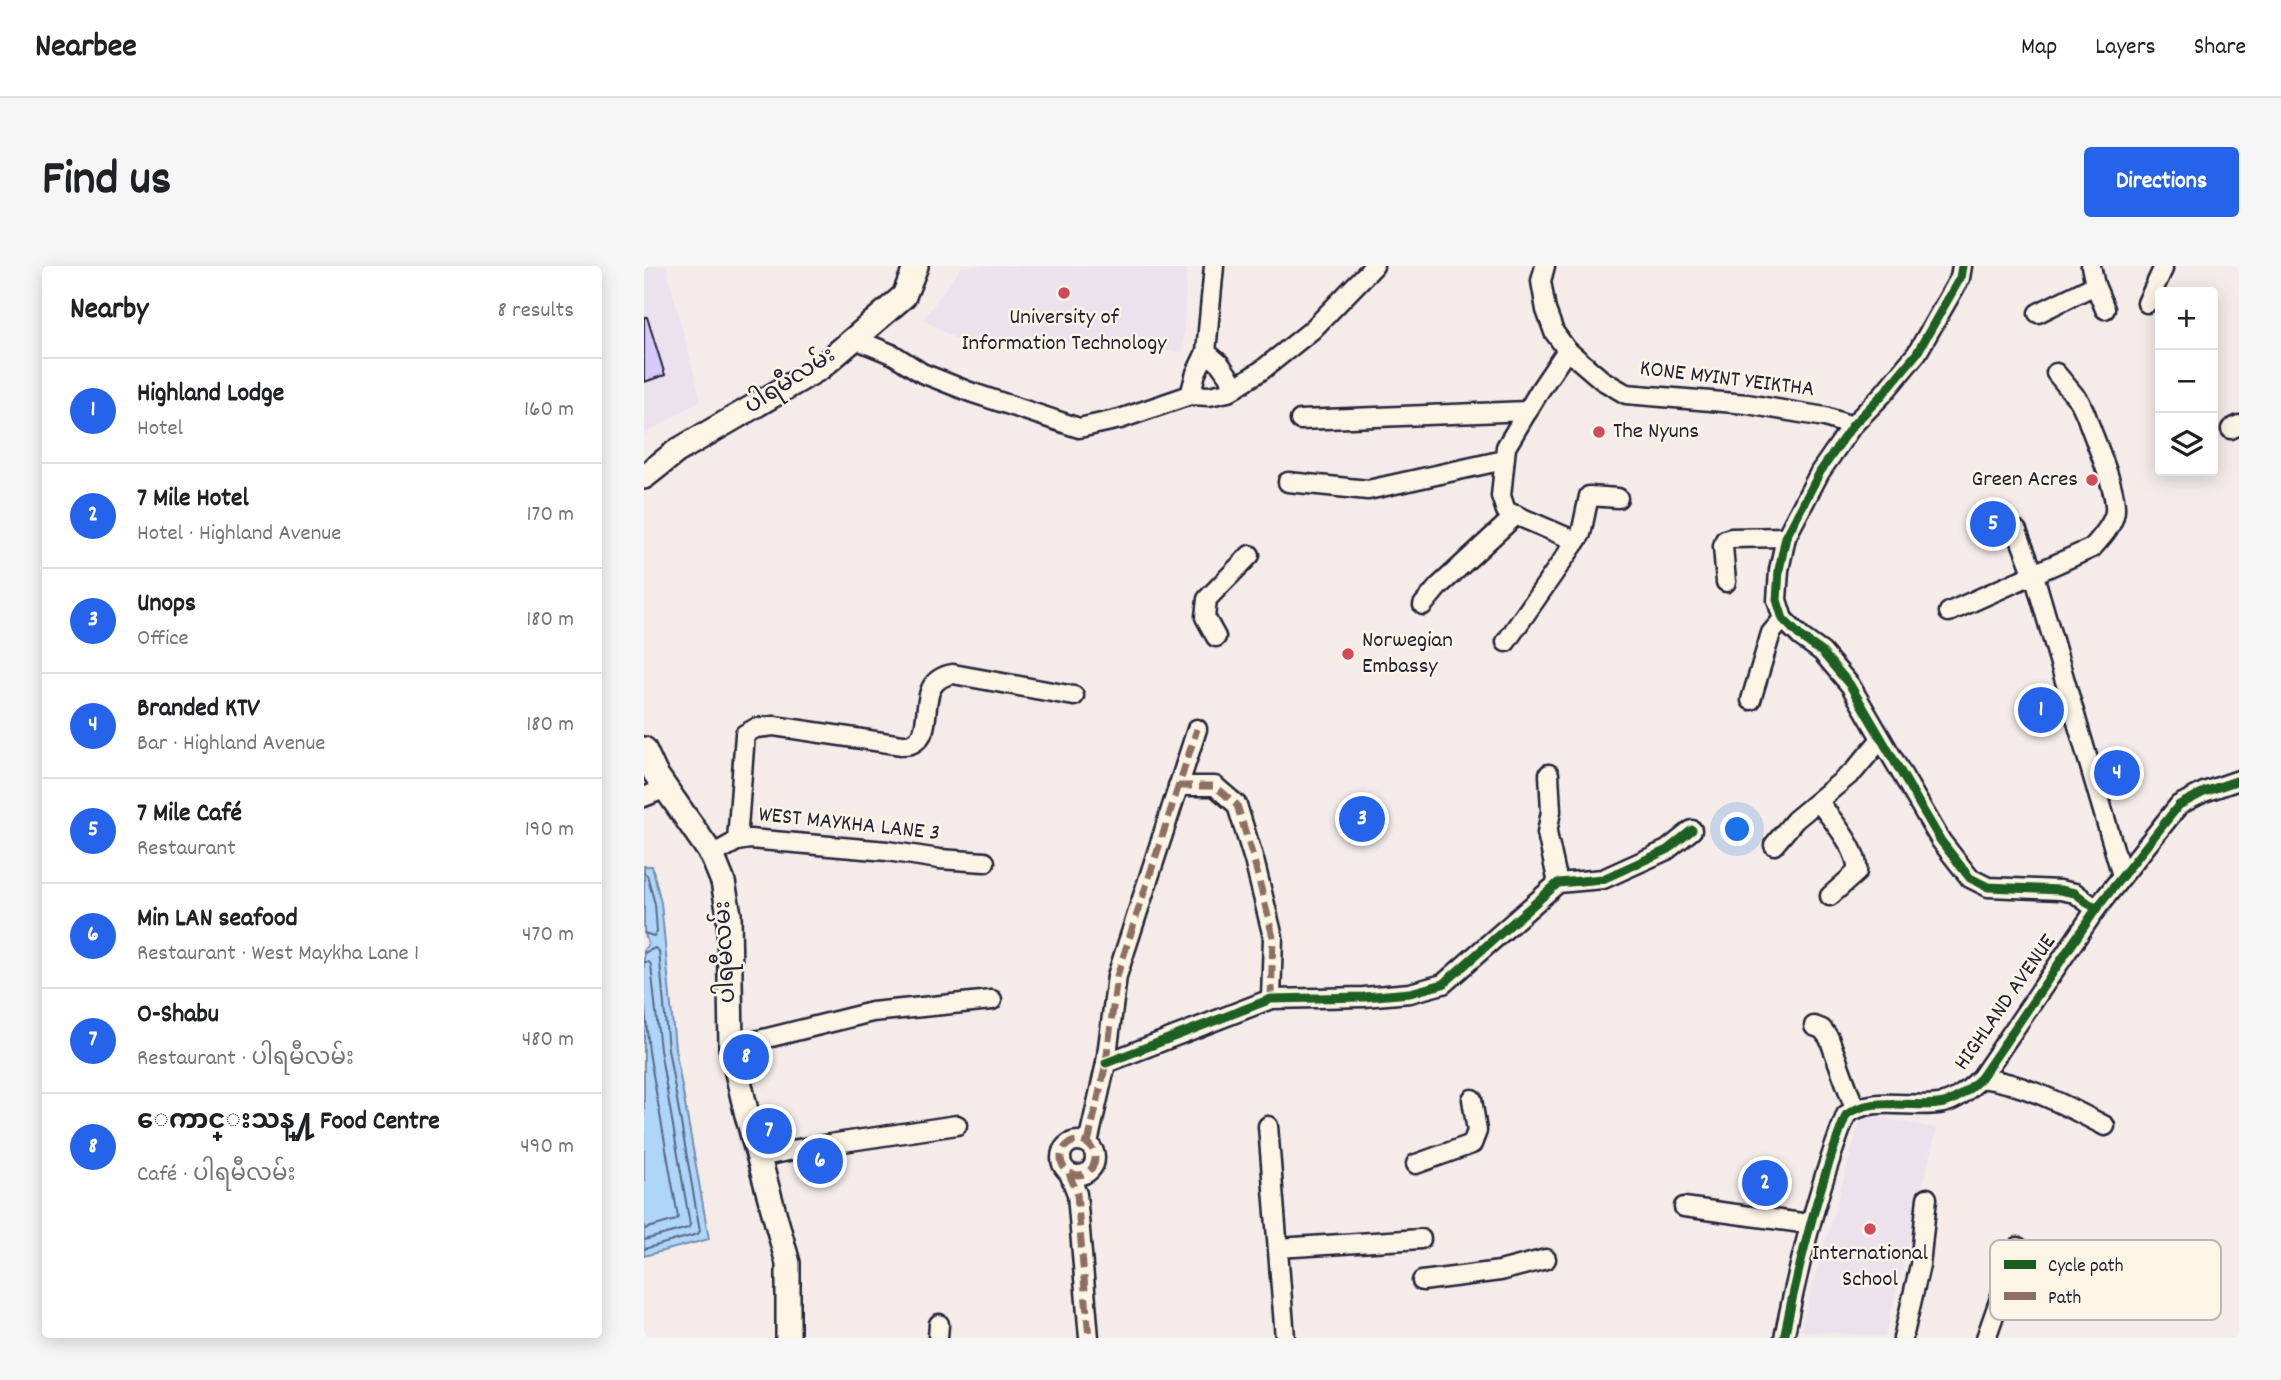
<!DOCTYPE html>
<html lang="en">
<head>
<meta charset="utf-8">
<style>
	:root { --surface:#fff; --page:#f6f6f6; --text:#202124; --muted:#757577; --line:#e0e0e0; --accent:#2563eb }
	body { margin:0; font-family:Dekko,"Noto Sans Myanmar",sans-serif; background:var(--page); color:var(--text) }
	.controls { position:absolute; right:21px; top:21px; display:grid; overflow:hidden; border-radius:7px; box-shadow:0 4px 18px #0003 }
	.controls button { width:63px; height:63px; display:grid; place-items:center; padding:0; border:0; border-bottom:2px solid var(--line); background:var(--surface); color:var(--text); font:35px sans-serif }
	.you { position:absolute; left:1094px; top:564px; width:24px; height:24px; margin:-18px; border:5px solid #fff; border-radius:50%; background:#1a73e8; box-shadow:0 0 0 10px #1a73e833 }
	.badge { display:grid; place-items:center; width:46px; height:46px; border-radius:50%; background:var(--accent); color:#fff; font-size:23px; font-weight:700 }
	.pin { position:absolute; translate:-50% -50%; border:4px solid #fff; box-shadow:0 2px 7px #0006 }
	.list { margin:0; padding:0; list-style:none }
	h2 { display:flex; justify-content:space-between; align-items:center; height:91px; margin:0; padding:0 28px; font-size:30px }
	h2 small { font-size:23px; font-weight:400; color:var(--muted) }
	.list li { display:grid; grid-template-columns:46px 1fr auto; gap:21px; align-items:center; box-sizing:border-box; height:105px; padding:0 28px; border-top:2px solid var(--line) }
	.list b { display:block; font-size:26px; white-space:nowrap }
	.list p { margin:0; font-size:23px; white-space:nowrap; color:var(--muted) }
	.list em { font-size:23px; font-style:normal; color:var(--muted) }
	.icon { flex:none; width:38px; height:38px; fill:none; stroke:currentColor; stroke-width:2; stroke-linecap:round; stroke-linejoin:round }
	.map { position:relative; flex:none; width:1595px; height:1072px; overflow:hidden; border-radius:7px }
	header { display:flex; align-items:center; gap:42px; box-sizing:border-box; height:98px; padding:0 35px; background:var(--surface); border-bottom:2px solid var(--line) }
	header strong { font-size:33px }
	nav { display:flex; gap:38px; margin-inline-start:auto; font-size:24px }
	.intro { display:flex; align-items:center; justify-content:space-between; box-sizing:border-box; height:168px; padding:0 42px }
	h1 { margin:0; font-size:49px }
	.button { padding:18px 32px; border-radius:7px; background:var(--accent); color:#fff; font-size:24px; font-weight:700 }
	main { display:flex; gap:42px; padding:0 42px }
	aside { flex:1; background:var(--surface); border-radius:7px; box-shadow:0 4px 18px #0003 }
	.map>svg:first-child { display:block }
	.built { fill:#ece2ee }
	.water { fill:#afd5f9; stroke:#778dad; stroke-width:2 }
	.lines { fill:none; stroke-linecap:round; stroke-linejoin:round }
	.shore { stroke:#5a6a87; stroke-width:2 }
	.building { fill:#d7c9fa; stroke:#22223b; stroke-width:2 }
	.minor-casing { stroke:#22223b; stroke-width:23 }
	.major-casing { stroke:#22223b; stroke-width:28 }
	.minor { stroke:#fcf5e5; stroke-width:18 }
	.major { stroke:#fcf5e5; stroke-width:23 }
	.quiet { stroke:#8d6e63; stroke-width:7; stroke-dasharray:14 7; stroke-linecap:butt }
	.cycleway-casing { stroke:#fcf5e5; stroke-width:13 }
	.cycleway { stroke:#1b5e20; stroke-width:9 }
	.poi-dot { fill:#d1495b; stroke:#fcf5e5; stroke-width:2.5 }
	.labels { text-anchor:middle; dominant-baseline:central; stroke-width:5; stroke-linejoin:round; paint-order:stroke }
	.poi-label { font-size:23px; fill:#22223b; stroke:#fcf5e5 }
	.street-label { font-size:23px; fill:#22223b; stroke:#fcf5e5 }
	.key { fill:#fcf5e5; stroke:#bbb6b2; stroke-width:2 }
	.key-label { font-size:19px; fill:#22223b }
</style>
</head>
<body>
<header>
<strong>Nearbee</strong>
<nav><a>Map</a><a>Layers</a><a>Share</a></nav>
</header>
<div class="intro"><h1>Find us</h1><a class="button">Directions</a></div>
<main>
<aside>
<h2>Nearby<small>8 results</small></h2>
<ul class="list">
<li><span class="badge">1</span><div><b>Highland Lodge</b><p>Hotel</p></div><em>160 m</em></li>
<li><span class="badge">2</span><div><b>7 Mile Hotel</b><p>Hotel · Highland Avenue</p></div><em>170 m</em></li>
<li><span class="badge">3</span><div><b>Unops</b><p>Office</p></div><em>180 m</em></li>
<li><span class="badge">4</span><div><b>Branded KTV</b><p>Bar · Highland Avenue</p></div><em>180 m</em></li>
<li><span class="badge">5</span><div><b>7 Mile Café</b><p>Restaurant</p></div><em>190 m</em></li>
<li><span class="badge">6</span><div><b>Min LAN seafood</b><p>Restaurant · West Maykha Lane 1</p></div><em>470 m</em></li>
<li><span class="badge">7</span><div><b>O-Shabu</b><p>Restaurant · ပါရမီလမ်း</p></div><em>480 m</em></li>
<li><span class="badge">8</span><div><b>ေကာင္းသန္႔ Food Centre</b><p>Café · ပါရမီလမ်း</p></div><em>490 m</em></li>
</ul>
</aside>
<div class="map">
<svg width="1595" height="1072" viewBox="0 0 1595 1072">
	<rect width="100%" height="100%" fill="#f5ece9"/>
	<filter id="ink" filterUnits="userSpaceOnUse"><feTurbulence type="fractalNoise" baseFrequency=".0143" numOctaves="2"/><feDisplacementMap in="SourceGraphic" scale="14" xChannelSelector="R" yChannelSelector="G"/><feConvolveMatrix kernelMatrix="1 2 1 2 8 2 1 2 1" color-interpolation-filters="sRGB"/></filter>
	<g filter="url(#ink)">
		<g class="built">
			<path d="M 0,0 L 22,0 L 57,134 L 0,169 Z"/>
			<path d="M 318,0 L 543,0 L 539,86 L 310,72 L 279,53 Z"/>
			<path d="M 1218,848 L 1293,862 L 1241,1070 L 1156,1065 Z"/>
		</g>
		<path class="water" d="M 0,600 L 8,600 L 17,637 L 31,782 L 65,973 L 0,990 L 0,684 L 4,678 L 0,664 Z"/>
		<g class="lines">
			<g class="shore">
				<path d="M 0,607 L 3,609 L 11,638 L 13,666 L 10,670 L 0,667"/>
				<path d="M 0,687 L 11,682 L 15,685 L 24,783 L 56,965 L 54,968 L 0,983"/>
				<path d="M 0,696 L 5,696 L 7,699 L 16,784 L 46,959 L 44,962 L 0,974"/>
				<path d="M 0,731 L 5,786 L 34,951 L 32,954 L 0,963"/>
			</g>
		</g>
		<path class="building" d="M 0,51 L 3,51 L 21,109 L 0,116 Z"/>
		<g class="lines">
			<defs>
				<g id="minor">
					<path d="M 901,0 L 897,15 L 902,44 L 910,66 L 923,84 L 958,114 L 982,128 L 1103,138 L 1181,151 L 1208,160"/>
					<path d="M 1318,0 L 1316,12 L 1273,87 L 1239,128 L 1208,160 L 1176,206 L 1142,271 L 1135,304 L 1133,334 L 1139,353 L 1157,371 L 1178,386 L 1206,419 L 1297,575 L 1326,612 L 1344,621 L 1416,624 L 1431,627 L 1452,643"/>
					<path d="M 1447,0 L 1451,19 L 1461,43"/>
					<path d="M 1503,37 L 1519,3 L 1518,0"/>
					<path d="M 1394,47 L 1451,19"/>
					<path d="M 211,73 L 250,89 L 278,107 L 326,126 L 435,162 L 476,153 L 546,129 L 565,130 L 584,126 L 618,104 L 668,64 L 730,0"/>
					<path d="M 923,84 L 896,124 L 862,181 L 857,230 L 862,245 L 932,275"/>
					<path d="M 562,86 L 576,98 L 592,121"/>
					<path d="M 546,129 L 552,107 L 562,86 L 570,0"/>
					<path d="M 656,154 L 884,145"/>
					<path d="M 1587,163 L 1595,159"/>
					<path d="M 644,216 L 724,224 L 860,194"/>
					<path d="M 1373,265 L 1390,309 L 1478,610"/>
					<path d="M 1082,316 L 1079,280 L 1081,274 L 1087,272 L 1142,271"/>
					<path d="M 779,339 L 794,321 L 872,249"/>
					<path d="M 1305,346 L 1448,282 C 1456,273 1466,263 1470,250 C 1477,230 1449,172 1442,149 L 1436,136 L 1412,107"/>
					<path d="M 572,371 L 561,351 L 563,333 L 606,289"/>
					<path d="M 862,376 L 937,268 L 945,230 L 974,232"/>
					<path d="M 1107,434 L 1127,367 L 1139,353"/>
					<path d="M 905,508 L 907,545 L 903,567 L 914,617"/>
					<path d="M 534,520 L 571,520 L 593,539 L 610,594 L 629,671 L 627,733"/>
					<path d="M 0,531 L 22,522"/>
					<path d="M 1175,536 C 1187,553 1216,585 1213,606 L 1186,630"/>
					<path d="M 93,575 L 101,468 L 112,462 L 130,460 L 258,479 C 262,479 266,479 269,477 C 295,463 267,415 309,408 L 430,430"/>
					<path d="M 1130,579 L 1151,554 L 1210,505 L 1237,473"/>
					<path d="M 68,589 L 93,575 L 106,573 L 243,585 L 295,593 L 341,596"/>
					<path d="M 1170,760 L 1178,763 L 1185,772 L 1211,843"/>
					<path d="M 87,781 L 228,746 L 348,734"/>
					<path d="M 462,797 L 627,733 L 720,731 L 766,727 L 799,718 L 914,617 L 959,613 L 1023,584 L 1048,564"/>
					<path d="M 1337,812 C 1380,817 1423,840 1461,860"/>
					<path d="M 624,860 L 641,1072"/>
					<circle cx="434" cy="892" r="17"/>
					<path d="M 444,877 L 462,797 L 473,710 L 553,463"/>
					<path d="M 115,891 L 159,882 L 313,859"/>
					<path d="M 772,898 L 828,878 L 833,865 L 828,833"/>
					<path d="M 425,907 L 433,928 L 445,1072"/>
					<path d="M 1040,941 L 1165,958"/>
					<path d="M 634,982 L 777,973"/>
					<path d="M 778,1015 L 856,1005 L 902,993"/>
					<path d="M 294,1072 L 295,1058"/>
					<path d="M 1140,1072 C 1155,996 1174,922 1202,849 C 1230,828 1268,844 1300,837 C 1315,833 1326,822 1337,812 L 1452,643 L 1535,539 L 1560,526 L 1595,514"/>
					<path d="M 1259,1072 L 1276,999 L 1283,932"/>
					<path d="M 1342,1072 L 1374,981"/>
				</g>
				<g id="major">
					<path d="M 0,211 L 33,185 L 176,102 L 260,30 L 272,0"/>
					<path d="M 0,483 L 11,507 L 68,589 L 79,616 L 85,648 L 87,781 L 103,849 L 144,997 L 144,1072"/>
				</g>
			</defs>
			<use href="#minor" class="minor-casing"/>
			<use href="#major" class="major-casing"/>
			<use href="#minor" class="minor"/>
			<use href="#major" class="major"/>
			<g class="quiet">
				<path d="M 534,520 L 571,520 L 593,539 L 610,594 L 629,671 L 627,733"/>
				<circle cx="434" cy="892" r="17"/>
				<path d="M 444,877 L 462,797 L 473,710 L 553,463"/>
				<path d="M 425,907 L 433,928 L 445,1072"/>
			</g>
			<defs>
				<g id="cycleway">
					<path d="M 1318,0 L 1316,12 L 1273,87 L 1239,128 L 1208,160 L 1176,206 L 1142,271 L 1135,304 L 1133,334 L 1139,353 L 1157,371 L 1178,386 L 1206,419 L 1297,575 L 1326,612 L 1344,621 L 1416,624 L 1431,627 L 1452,643"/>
					<path d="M 462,797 L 627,733 L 720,731 L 766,727 L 799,718 L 914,617 L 959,613 L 1023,584 L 1048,564"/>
					<path d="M 1140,1072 C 1155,996 1174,922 1202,849 C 1230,828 1268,844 1300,837 C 1315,833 1326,822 1337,812 L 1452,643 L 1535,539 L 1560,526 L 1595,514"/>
				</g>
			</defs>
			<use href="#cycleway" class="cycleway-casing"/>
			<use href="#cycleway" class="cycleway"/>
		</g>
	</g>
	<g class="poi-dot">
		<circle cx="420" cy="27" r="7"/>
		<circle cx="955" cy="166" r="7"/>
		<circle cx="1448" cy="214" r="7"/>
		<circle cx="704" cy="388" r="7"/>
		<circle cx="1226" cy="963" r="7"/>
	</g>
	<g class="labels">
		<g class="poi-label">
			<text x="420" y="52">University of<tspan x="420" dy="26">Information Technology</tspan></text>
			<text x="969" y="166" text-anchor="start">The Nyuns</text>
			<text x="1434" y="214" text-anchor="end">Green Acres</text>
			<text x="718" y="375" text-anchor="start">Norwegian<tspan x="718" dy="26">Embassy</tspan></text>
			<text x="1226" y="988">International<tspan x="1226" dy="26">School</tspan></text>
		</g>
		<g class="street-label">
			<text transform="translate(1083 114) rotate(7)">KONE MYINT YEIKTHA</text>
			<text transform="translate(147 116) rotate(-33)">ပါရမီလမ်း</text>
			<text transform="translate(205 559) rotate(6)">WEST MAYKHA LANE 3</text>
			<text transform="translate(83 686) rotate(-93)">ပါရမီလမ်း</text>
			<text transform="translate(1362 737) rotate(-55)">HIGHLAND AVENUE</text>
		</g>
	</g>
	<rect x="1346" y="974" width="231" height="80" rx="10" class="key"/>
	<rect x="1360" y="994" width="32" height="9" fill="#1b5e20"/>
	<rect x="1360" y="1026" width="32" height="8" fill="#8d6e63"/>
	<g class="key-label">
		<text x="1404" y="1005">Cycle path</text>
		<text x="1404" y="1037">Path</text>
	</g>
</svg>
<div class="controls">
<button>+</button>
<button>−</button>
<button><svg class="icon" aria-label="layers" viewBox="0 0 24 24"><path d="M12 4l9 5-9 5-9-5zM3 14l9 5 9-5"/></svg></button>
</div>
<div class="you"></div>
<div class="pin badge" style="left:1397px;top:444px">1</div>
<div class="pin badge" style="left:1121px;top:917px">2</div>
<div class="pin badge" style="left:718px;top:553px">3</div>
<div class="pin badge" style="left:1473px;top:507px">4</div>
<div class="pin badge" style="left:1349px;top:258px">5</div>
<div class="pin badge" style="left:176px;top:895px">6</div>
<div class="pin badge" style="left:125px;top:865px">7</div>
<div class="pin badge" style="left:102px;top:791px">8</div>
</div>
</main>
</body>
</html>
